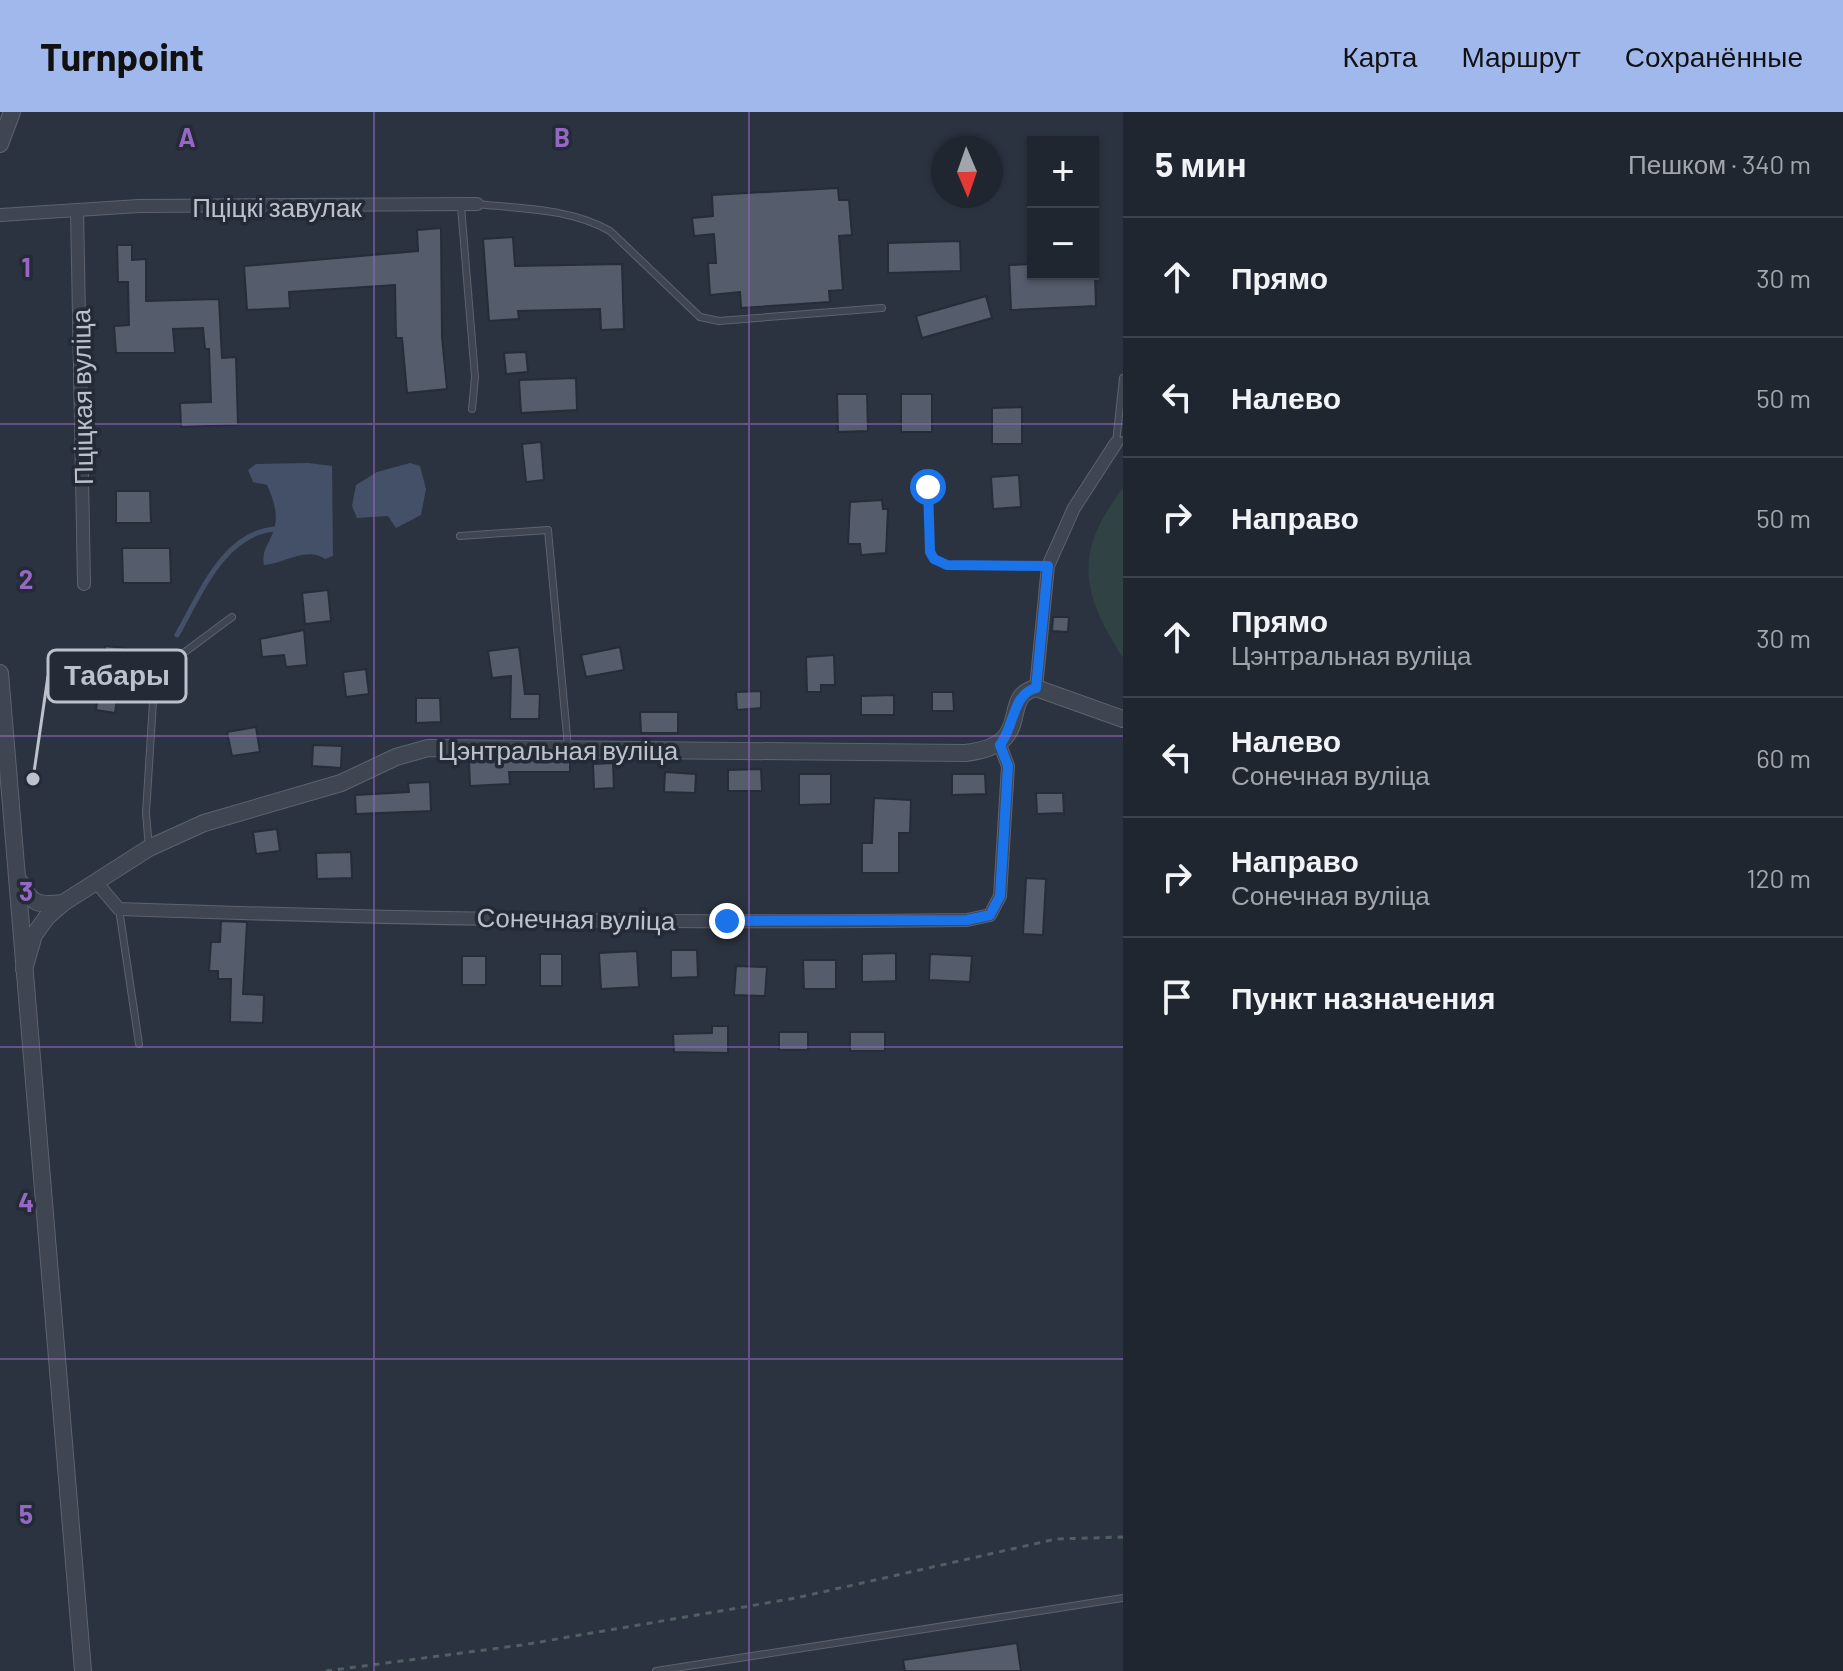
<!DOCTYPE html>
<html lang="ru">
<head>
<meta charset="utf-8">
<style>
	:root { --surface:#202630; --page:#282e38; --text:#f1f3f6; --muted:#a2a5ab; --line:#3d434c; --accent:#a0b8ec }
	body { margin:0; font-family:Barlow,sans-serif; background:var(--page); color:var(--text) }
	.controls { position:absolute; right:24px; top:24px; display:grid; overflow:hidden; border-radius:0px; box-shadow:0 2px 6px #0004 }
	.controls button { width:72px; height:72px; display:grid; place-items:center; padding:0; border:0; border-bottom:2px solid var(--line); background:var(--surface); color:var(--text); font:40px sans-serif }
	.compass { position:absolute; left:931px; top:24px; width:72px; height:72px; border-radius:50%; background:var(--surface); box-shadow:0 2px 6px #0004; rotate:178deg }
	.stop { position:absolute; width:24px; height:24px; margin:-18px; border:6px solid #1a73e8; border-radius:50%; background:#fff }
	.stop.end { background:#1a73e8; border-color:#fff; box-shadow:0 2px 8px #0008 }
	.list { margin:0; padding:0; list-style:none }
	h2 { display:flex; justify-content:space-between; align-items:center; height:104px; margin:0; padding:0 32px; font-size:34px }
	h2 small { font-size:26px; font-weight:400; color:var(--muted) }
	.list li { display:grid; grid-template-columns:52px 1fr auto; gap:24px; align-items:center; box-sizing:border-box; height:120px; padding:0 32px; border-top:2px solid var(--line) }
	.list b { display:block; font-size:30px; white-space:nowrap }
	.list p { margin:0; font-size:26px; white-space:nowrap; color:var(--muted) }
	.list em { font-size:26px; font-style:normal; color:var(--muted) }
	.icon { flex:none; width:44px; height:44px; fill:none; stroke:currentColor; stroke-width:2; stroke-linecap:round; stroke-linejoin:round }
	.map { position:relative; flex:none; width:1123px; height:1559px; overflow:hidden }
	header { display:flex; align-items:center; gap:48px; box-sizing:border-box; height:112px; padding:0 40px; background:var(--accent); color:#111 }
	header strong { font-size:38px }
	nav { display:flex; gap:44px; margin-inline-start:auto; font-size:28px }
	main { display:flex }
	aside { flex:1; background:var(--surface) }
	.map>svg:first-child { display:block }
	.green { fill:#304244 }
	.water { fill:#435067 }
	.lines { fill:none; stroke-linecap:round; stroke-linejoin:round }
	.stream { stroke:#435067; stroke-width:5 }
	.building { fill:#555c6b; stroke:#262c38; stroke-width:2 }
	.service-casing { stroke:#5d636e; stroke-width:8 }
	.minor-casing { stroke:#5d636e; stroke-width:14 }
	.tertiary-casing { stroke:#5d636e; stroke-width:18 }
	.path { stroke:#4f5f62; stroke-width:3; stroke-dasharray:6 6; stroke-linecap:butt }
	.service { stroke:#3f4551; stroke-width:6 }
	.minor { stroke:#3f4551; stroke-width:12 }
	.tertiary { stroke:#3f4551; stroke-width:16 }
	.route { stroke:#1a73e8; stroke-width:10 }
	.grid { fill:none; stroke:#9568c4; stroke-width:2; stroke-opacity:0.55 }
	.labels { text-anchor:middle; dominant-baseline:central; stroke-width:7; stroke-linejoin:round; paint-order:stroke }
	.street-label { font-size:26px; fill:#bcc1cb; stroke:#242a36 }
	.grid-label { font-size:26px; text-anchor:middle; font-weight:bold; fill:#9568c4; stroke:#242a36; stroke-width:7; stroke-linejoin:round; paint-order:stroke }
	.leader { fill:none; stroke:#bcc1cb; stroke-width:3 }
	.callout-dot { fill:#bcc1cb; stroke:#242a36; stroke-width:3 }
	.callout { fill:#242a36; stroke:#bcc1cb; stroke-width:3 }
	.callout-label { font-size:28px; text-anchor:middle; font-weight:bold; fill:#bcc1cb }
</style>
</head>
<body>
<header>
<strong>Turnpoint</strong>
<nav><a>Карта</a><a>Маршрут</a><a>Сохранённые</a></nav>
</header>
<main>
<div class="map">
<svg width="1123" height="1559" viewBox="0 0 1123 1559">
	<rect width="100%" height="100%" fill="#2b3340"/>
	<path class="green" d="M 1123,376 L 1123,546 C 1081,480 1073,441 1123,376 Z"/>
	<g class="water">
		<path d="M 308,351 L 332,354 L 333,444 L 325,447 C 306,434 284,452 264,453 C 261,437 270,432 274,417 C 279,402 273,387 267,373 L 253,370 L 248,358 L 256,352 Z"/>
		<path d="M 410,351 L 420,354 L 426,377 L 421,403 L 396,416 L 388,404 L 357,406 L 352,394 L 356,373 L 377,360 Z"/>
	</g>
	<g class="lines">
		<path class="stream" d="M 177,523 C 200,483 223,422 274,417"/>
	</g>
	<g class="building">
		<path d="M 838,76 L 839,88 L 849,88 L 852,123 L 839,124 L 843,178 L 829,179 L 830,190 L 741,196 L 740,180 L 710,183 L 708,151 L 716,151 L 714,122 L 694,124 L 692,106 L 713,104 L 712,83 Z"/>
		<path d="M 441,116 L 442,225 L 447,277 L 407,281 L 402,226 L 396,226 L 395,173 L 289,180 L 290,196 L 247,198 L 244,154 L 418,139 L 417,118 Z"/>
		<path d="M 513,125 L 515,154 L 622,152 L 624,217 L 601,218 L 600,197 L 518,199 L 519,207 L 489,209 L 483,127 Z"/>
		<path d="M 960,129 L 961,159 L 888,161 L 888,131 Z"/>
		<path d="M 117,133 L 132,133 L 132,148 L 146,147 L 146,189 L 219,187 L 222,246 L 236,245 L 238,313 L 181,315 L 180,291 L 211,290 L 209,237 L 205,237 L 203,216 L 173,217 L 175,241 L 116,241 L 114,214 L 129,213 L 128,170 L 118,170 Z"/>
		<path d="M 1033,152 L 1033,162 L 1095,162 L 1096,194 L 1011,198 L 1009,153 Z"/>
		<path d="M 986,184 L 992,206 L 922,226 L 916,204 Z"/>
		<path d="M 526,240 L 528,260 L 506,262 L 504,241 Z"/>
		<path d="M 576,266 L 577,298 L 521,301 L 519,268 Z"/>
		<path d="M 837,282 L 867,282 L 868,319 L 838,320 Z"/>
		<rect x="901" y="282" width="31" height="38"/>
		<path d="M 1022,295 L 1022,332 L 992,332 L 992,296 Z"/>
		<path d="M 541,330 L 544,368 L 526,370 L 522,332 Z"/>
		<path d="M 1019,363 L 1021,395 L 993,397 L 991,365 Z"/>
		<path d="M 116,379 L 150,379 L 151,411 L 116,411 Z"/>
		<path d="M 882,388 L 883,397 L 888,397 L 886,441 L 861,443 L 860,432 L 848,432 L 850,390 Z"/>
		<path d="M 122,436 L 170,436 L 171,471 L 123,471 Z"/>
		<path d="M 328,478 L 331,509 L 305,512 L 302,481 Z"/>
		<path d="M 1053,505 L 1069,505 L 1068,520 L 1052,519 Z"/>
		<path d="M 304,518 L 307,553 L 286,555 L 284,543 L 262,545 L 260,527 Z"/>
		<path d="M 105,534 L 125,536 L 115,601 L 96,598 Z"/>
		<path d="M 519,535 L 525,582 L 540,582 L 539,607 L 510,607 L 511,564 L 492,566 L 488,539 Z"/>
		<path d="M 620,535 L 624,558 L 586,565 L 581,543 Z"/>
		<path d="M 834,543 L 835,573 L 821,573 L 821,580 L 807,580 L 806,545 Z"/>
		<path d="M 366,557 L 369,582 L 346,585 L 343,560 Z"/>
		<path d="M 761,579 L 761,596 L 737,598 L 736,580 Z"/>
		<path d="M 932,580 L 953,580 L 954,599 L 932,599 Z"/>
		<path d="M 894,583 L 894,603 L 861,603 L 861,584 Z"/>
		<path d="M 416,586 L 440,586 L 441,610 L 416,611 Z"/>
		<path d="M 640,600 L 678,600 L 678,621 L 641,621 Z"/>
		<path d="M 256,615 L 260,640 L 232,644 L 227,620 Z"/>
		<path d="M 313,633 L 342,634 L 341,656 L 312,654 Z"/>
		<path d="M 570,648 L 570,660 L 509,660 L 510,672 L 470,674 L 469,649 Z"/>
		<path d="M 613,651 L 614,676 L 594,677 L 593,652 Z"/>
		<path d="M 761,657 L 762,679 L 728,679 L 728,658 Z"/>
		<path d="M 665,660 L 696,662 L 695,681 L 664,680 Z"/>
		<path d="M 799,662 L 831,662 L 831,692 L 799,693 Z"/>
		<path d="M 952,662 L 985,662 L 986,682 L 952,683 Z"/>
		<path d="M 430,670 L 431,699 L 356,702 L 355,683 L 409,680 L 408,671 Z"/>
		<path d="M 1036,681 L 1063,681 L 1064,701 L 1037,702 Z"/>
		<path d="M 874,686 L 911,688 L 910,721 L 899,721 L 899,761 L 862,761 L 862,731 L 872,731 Z"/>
		<path d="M 277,717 L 280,739 L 256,742 L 253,720 Z"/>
		<path d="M 351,740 L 352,766 L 317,767 L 316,741 Z"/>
		<path d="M 1026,766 L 1046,767 L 1043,823 L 1023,822 Z"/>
		<path d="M 221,809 L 247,810 L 243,882 L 264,883 L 263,911 L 230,910 L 231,867 L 218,867 L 218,859 L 209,859 L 211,830 L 220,830 Z"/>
		<path d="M 671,838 L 697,838 L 698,865 L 671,866 Z"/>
		<path d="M 637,839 L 639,875 L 601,877 L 599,841 Z"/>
		<path d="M 896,841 L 896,869 L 862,870 L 862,842 Z"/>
		<rect x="540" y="842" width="22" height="32"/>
		<path d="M 930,842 L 972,844 L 970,870 L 929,868 Z"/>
		<rect x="462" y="844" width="24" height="29"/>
		<path d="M 803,848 L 836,848 L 836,877 L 804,877 Z"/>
		<path d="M 736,854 L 767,855 L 765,884 L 734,883 Z"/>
		<path d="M 712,914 L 728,914 L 728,941 L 674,940 L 673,922 L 712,921 Z"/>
		<rect x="779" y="920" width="29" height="18"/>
		<rect x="850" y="920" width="35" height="19"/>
		<path d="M 1017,1531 L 1021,1559 L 905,1559 L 903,1548 Z"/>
	</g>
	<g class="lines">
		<defs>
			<g id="service">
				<path d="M 477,92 C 521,97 570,96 610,119 L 700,205 L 719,209 L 882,196"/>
				<path d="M 461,94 L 475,265 L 472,297"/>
				<path d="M 1123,266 L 1116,331 L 1123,328"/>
				<path d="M 928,375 L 930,440 L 934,447 L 947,453 L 1048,454"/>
				<path d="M 460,424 L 548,418 L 568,635"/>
				<path d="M 149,736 L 146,701 L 154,574 L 166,554 L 232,505"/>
				<path d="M 119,797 L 139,932"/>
				<path d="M 656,1559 L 1123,1486"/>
			</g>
			<g id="minor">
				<path d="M 77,98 L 84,472"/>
				<path d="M 0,103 L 139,94 L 477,92"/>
				<path d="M 1036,576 L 1048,454 L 1074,396 L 1116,331"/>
				<path d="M 96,770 L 119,797 C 401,807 684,812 967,808 L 990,803 L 1000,784 L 1008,654 L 1000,633"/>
			</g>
			<g id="tertiary">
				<path d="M 0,32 L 12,0"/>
				<path d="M 0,561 L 83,1559"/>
				<path d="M 20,770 C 31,792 39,794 63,791"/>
				<path d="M 24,857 L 34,823 L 47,805 L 63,791 L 149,736 L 204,711 L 341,671 L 396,645 L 428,636 L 965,641 C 1038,633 997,585 1036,576 L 1123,607"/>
			</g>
		</defs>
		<use href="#service" class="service-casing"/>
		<use href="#minor" class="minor-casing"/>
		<use href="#tertiary" class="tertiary-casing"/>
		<path class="path" d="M 326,1559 L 522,1533 L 796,1486 L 1056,1427 L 1123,1425"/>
		<use href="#service" class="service"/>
		<use href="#minor" class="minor"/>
		<use href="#tertiary" class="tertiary"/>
	</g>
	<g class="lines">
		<path class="route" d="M 727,809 L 967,808 L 990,803 L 1000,784 L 1008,654 L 1000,633 C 1014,616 1012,582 1036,576 L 1048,454 L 947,453 L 934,447 L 930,440 L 928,375"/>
	</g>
	<path class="grid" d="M 374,0 L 374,1559M 749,0 L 749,1559M 0,312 L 1123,312M 0,624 L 1123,624M 0,935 L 1123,935M 0,1247 L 1123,1247"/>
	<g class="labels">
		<g class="street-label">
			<text x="277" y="94">Пціцкі завулак</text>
			<text transform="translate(81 285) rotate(-91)">Пціцкая вуліца</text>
			<text x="558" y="637">Цэнтральная вуліца</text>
			<text transform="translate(576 806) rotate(1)">Сонечная вуліца</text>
		</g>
	</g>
	<g class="grid-label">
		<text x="187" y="35">A</text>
		<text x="562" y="35">B</text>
		<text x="26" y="165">1</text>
		<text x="26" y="477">2</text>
		<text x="26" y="789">3</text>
		<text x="26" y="1100">4</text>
		<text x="26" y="1412">5</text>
	</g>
	<path class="leader" d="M33 667L48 564"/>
	<circle class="callout-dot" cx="33" cy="667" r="8"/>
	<rect class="callout" x="48" y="538" width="138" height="52" rx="8"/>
	<g class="callout-label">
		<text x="117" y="573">Табары</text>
	</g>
</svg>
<div class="controls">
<button>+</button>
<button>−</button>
</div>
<svg class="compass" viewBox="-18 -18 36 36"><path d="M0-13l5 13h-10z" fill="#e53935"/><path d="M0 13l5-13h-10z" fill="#a2a5ab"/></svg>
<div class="stop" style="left:928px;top:375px"></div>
<div class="stop end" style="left:727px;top:809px"></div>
</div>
<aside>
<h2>5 мин<small>Пешком · 340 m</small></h2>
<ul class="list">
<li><svg class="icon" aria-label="ahead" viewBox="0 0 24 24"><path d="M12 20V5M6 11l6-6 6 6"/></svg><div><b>Прямо</b></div><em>30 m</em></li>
<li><svg class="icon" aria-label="left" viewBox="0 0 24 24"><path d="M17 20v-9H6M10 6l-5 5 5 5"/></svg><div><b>Налево</b></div><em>50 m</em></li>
<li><svg class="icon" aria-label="right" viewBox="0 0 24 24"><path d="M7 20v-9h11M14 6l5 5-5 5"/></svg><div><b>Направо</b></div><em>50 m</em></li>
<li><svg class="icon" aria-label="ahead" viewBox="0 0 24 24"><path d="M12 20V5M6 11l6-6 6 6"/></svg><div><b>Прямо</b><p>Цэнтральная вуліца</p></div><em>30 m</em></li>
<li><svg class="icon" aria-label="left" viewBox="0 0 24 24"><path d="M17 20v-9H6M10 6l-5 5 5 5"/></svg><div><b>Налево</b><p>Сонечная вуліца</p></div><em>60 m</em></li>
<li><svg class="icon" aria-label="right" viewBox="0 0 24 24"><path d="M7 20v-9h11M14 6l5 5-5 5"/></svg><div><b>Направо</b><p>Сонечная вуліца</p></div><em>120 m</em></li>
<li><svg class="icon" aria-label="arrive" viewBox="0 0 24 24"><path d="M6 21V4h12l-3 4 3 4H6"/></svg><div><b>Пункт назначения</b></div></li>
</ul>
</aside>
</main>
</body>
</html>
